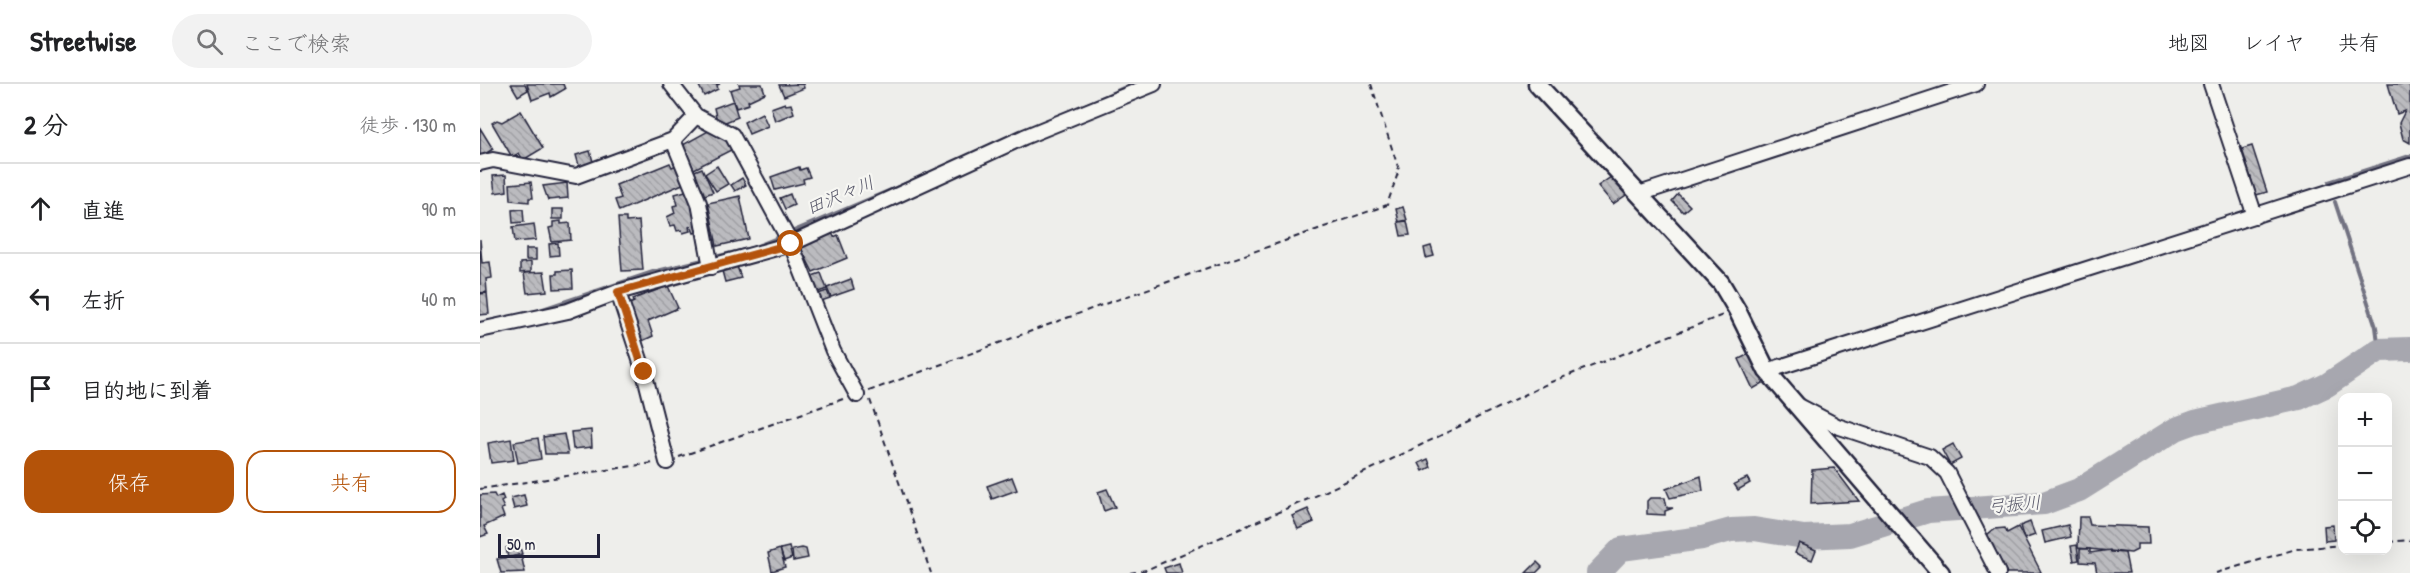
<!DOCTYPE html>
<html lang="ja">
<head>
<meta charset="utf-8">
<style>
	:root { --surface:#fff; --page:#f2f2f2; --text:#202124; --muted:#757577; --line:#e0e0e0; --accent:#b45309 }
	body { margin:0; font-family:"Patrick Hand","Klee One",sans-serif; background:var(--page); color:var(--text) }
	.controls { position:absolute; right:18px; bottom:18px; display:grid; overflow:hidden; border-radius:12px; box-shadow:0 6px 24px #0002 }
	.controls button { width:54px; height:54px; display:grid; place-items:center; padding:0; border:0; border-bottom:2px solid var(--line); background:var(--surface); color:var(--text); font:30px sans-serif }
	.scale { position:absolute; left:18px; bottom:15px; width:102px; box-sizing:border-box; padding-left:6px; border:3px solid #22223b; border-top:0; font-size:16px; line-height:21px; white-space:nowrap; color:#22223b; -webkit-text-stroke:4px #f6f6f2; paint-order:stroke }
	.stop { position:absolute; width:18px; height:18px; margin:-14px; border:4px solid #b45309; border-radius:50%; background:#fff }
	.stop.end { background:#b45309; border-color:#fff; box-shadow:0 2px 6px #0008 }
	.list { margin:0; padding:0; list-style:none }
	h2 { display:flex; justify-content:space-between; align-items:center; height:78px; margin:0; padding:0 24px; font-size:26px }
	h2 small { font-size:20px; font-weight:400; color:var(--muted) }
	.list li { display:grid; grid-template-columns:39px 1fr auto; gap:18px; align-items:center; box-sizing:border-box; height:90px; padding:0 24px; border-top:2px solid var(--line) }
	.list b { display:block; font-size:22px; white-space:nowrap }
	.list em { font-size:20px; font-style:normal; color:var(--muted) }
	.actions { display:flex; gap:12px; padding:18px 24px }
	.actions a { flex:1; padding:14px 0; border:2px solid var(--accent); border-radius:18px; text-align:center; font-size:21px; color:var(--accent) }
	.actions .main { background:var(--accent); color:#fff }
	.icon { flex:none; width:33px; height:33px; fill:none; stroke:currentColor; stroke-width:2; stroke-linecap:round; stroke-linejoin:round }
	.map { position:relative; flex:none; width:1930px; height:489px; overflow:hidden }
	header { display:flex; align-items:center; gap:36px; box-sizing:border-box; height:84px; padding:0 30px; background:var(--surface); border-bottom:2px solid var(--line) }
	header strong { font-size:28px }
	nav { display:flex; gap:33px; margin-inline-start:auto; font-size:21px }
	.search { width:420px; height:54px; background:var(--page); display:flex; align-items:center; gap:15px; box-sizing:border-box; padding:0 21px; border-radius:33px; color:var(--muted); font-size:22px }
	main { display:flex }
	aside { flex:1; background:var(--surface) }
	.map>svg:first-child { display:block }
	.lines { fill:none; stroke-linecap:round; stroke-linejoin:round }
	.stream { stroke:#727281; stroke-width:4 }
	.river { stroke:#a7a7af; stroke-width:24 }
	.building { fill:url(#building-back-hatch); stroke:#22223b; stroke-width:1.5 }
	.minor-casing { stroke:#22223b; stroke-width:18 }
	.tertiary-casing { stroke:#22223b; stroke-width:21 }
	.path { stroke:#22223b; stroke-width:2; stroke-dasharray:6 4.5; stroke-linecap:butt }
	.minor { stroke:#f6f6f2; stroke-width:14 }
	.tertiary { stroke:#f6f6f2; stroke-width:16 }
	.route { stroke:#b45309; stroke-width:8 }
	.labels { text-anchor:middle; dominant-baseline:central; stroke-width:4.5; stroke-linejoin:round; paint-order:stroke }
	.water-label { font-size:18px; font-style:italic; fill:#575769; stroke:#f6f6f2 }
</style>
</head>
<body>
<header>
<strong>Streetwise</strong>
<div class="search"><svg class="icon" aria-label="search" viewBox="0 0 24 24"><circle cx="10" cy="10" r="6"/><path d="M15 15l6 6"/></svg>ここで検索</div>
<nav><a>地図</a><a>レイヤ</a><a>共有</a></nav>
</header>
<main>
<aside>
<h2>2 分<small>徒歩 · 130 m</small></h2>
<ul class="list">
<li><svg class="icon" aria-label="ahead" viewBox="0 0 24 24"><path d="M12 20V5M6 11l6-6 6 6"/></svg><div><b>直進</b></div><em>90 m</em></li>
<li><svg class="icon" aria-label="left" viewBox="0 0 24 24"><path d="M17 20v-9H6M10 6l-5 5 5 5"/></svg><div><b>左折</b></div><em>40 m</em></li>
<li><svg class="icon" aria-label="arrive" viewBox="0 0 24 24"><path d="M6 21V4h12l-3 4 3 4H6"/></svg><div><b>目的地に到着</b></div></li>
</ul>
<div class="actions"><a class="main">保存</a><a>共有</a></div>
</aside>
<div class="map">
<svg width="1930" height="489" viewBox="0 0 1930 489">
	<defs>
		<pattern id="building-back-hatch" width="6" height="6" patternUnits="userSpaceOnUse" patternTransform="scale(1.5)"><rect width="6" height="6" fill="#bbbbbf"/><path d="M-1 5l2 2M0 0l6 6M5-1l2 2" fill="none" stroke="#a0a0a5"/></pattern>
	</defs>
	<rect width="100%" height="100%" fill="#eeeeeb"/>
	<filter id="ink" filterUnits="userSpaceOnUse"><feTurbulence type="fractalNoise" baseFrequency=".0167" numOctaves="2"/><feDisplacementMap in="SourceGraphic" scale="12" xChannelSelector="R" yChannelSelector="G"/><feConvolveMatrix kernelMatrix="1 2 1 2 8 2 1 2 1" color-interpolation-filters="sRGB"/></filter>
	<g filter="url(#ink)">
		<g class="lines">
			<g class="stream">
				<path d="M 601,23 L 652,0"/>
				<path d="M 1850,101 L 1849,98 L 1930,72"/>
				<path d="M 1855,118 L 1896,243 L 1899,266"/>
				<path d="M 309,149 L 446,91"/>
				<path d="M 60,226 L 173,188 L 272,164 L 302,152"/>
			</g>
			<path class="river" d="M 1118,489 L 1141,465 L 1222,454 L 1251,446 L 1274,445 L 1324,453 L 1370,451 L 1448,427 L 1564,419 L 1599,406 L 1696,345 L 1715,338 L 1819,314 L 1847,301 L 1899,266 L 1930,265"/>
		</g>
		<g class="building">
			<path d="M 31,0 L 45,0 L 48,6 L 38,12 Z"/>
			<path d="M 47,0 L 83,0 L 85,5 L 71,13 L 70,9 L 52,16 Z"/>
			<path d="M 218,0 L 240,0 L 237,1 L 238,5 L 224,12 Z"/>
			<path d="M 259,0 L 282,0 L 285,9 L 268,17 L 269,20 L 256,24 L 250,6 L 260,3 Z"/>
			<path d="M 323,0 L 324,4 L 304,12 L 299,1 Z"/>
			<path d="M 1908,0 L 1930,0 L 1930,59 L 1923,55 L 1919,39 L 1925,27 L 1917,30 Z"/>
			<path d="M 253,17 L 258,33 L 243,39 L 237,37 L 234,24 Z"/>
			<path d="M 305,19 L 306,21 L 311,20 L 314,29 L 295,37 L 291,24 Z"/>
			<path d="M 41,27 L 63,64 L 43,76 L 39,69 L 32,73 L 12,39 L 17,36 L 22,38 Z"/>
			<path d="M 282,29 L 288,42 L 269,50 L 264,38 Z"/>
			<path d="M 0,44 L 13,65 L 0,73 Z"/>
			<path d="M 230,46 L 247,56 L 253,65 L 214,85 L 201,62 Z"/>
			<path d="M 1772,62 L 1787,108 L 1776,111 L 1762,65 Z"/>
			<path d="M 110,67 L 114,81 L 100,85 L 96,71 Z"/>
			<path d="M 190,79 L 192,83 L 197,81 L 205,99 L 139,127 L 135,116 L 141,114 L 136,101 Z"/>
			<path d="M 237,82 L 248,100 L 236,107 L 225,90 Z"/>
			<path d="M 319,83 L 320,86 L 326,84 L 330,93 L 323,95 L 324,99 L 295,106 L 291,93 Z"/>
			<path d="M 222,84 L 233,108 L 222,112 L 212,88 Z"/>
			<path d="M 26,91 L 27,107 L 15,109 L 13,92 Z"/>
			<path d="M 1131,93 L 1146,111 L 1133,120 L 1118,102 Z"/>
			<path d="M 262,94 L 266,101 L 255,107 L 251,101 Z"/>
			<path d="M 51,98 L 53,114 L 49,114 L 49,118 L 31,116 L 30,100 Z"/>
			<path d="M 87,99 L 88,114 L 68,116 L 63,102 Z"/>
			<path d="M 209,106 L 222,147 L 214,149 L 211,142 L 209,143 L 210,147 L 203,149 L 202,146 L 197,147 L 195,141 L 190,142 L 187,133 L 195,129 L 193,122 L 198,121 L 195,110 Z"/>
			<path d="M 310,110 L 314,121 L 305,125 L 300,114 Z"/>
			<path d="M 1198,110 L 1210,122 L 1203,128 L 1192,117 Z"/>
			<path d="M 260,112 L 269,155 L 237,162 L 228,119 Z"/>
			<path d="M 923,123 L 927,136 L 919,138 L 916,125 Z"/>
			<path d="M 43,125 L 44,138 L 33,139 L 32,126 Z"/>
			<rect x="72" y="125" width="11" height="10"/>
			<path d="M 138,134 L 146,134 L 146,138 L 159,137 L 163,186 L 142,187 Z"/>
			<path d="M 81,137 L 81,140 L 90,139 L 91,156 L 72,158 L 69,144 L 73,143 L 73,138 Z"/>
			<path d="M 927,137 L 930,151 L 921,152 L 918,138 Z"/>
			<path d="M 54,140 L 56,156 L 35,158 L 33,143 Z"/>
			<path d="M 352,149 L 354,153 L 358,151 L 367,174 L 333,188 L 321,164 Z"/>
			<path d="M 0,155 L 2,179 L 10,178 L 12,194 L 6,195 L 7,208 L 0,209 Z"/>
			<path d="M 78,159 L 79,171 L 70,172 L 69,160 Z"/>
			<path d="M 951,162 L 954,172 L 946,174 L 944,164 Z"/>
			<rect x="46" y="165" width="10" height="11"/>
			<path d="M 51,178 L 51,188 L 40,189 L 40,179 Z"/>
			<path d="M 257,182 L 261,194 L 245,198 L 242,187 Z"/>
			<path d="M 92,186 L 93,204 L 74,205 L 73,190 L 77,190 L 77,187 Z"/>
			<path d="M 64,188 L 67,207 L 47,209 L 44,189 Z"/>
			<path d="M 341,189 L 347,205 L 338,208 L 332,192 Z"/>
			<path d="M 371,195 L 374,205 L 351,213 L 347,204 Z"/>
			<path d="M 188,202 L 198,224 L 168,237 L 173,252 L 160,258 L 147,221 L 154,218 L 153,215 Z"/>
			<path d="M 347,207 L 350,214 L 341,217 L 338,210 Z"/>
			<path d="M 7,209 L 9,230 L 0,231 L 0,210 Z"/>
			<path d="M 1271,269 L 1285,298 L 1273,305 L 1259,275 Z"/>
			<path d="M 111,346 L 112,363 L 93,365 L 91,348 Z"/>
			<path d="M 84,350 L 88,370 L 65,370 L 63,353 Z"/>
			<path d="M 58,354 L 61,375 L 38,379 L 34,358 Z"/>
			<path d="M 31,355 L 34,376 L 11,379 L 8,359 Z"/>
			<path d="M 1473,360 L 1481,375 L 1470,381 L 1462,366 Z"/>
			<path d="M 948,375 L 951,383 L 943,387 L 939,379 Z"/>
			<path d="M 1354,384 L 1379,417 L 1331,420 L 1332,386 Z"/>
			<path d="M 1221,392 L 1223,407 L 1190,414 L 1186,405 Z"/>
			<path d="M 532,393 L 537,406 L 512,415 L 507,402 Z"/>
			<path d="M 1267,394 L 1270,399 L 1258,406 L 1254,400 Z"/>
			<path d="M 627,405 L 635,423 L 624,427 L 618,408 Z"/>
			<path d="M 14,410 L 16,414 L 22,411 L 24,416 L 21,418 L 24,424 L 21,425 L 24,433 L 4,442 L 8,450 L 0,453 L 0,411 Z"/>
			<path d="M 44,411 L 47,422 L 34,425 L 31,414 Z"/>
			<path d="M 1170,414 L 1185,414 L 1187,424 L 1193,424 L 1185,427 L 1185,431 L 1167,430 L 1167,417 Z"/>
			<path d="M 828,425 L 834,438 L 818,445 L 812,432 Z"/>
			<path d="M 1599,433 L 1608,433 L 1610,441 L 1668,443 L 1669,460 L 1657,460 L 1657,466 L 1651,469 L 1598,464 Z"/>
			<path d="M 1550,438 L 1555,451 L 1544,455 L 1540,442 Z"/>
			<path d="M 1588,441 L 1591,453 L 1565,459 L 1562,447 Z"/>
			<path d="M 1853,441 L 1854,456 L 1845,457 L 1844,442 Z"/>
			<path d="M 1538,443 L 1561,488 L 1558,489 L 1527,489 L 1507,451 L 1514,445 L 1525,444 L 1527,449 Z"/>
			<path d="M 1319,459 L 1336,466 L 1332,476 L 1315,469 Z"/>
			<path d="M 39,460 L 42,470 L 28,474 L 26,464 Z"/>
			<path d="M 1597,461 L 1599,476 L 1594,477 L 1591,462 Z"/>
			<path d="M 309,463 L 312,474 L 304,477 L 300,465 Z"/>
			<path d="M 322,464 L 326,465 L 328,474 L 313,477 L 312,466 Z"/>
			<path d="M 300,465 L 305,483 L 292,487 L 288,469 Z"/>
			<path d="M 1600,465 L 1610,465 L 1610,469 L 1630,466 L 1631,468 L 1645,469 L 1649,489 L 1617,489 L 1615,479 L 1600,478 Z"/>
			<path d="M 41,471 L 45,488 L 21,489 L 17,475 Z"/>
			<path d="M 1057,478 L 1062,483 L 1056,489 L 1046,489 Z"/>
			<path d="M 699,479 L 702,489 L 686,489 L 684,484 Z"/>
		</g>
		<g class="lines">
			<defs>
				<g id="minor">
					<path d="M 191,0 L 216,32 L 252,51 L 311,160 L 353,267 L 377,311"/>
					<path d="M 1731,0 L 1775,132"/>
					<path d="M 193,56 L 219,119 L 231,183"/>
					<path d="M 0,79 L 13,76 L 96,92 L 193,56 L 216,32"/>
					<path d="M 1159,110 L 1496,0"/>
					<path d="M 138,208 L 164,288 L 187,378"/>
					<path d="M 0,246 L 88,227 L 138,208 L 311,160 L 544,53 L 674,0"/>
					<path d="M 1287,287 L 1930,82"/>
					<path d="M 1319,322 L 1357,342 L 1450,373 L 1467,389 L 1518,489"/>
				</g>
				<path id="tertiary" d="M 1057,0 L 1241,199 L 1257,226 L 1287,287 L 1461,489"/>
			</defs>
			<use href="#minor" class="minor-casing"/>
			<use href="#tertiary" class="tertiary-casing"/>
			<g class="path">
				<path d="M 389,307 L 622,221 L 907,121 L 919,86 L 891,0"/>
				<path d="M 390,316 L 451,489"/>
				<path d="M 199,373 L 363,315"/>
				<path d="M 0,405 L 173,379"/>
				<path d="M 1908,458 L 1930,456"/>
				<path d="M 650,489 L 666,486 L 842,409 L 1071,298 L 1243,231"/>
				<path d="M 1736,489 L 1816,465 L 1862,461"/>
			</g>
			<use href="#minor" class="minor"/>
			<use href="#tertiary" class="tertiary"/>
		</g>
	</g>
	<g class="lines" filter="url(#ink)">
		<path class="route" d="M 164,288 L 138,208 L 311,160"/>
	</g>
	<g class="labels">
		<g class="water-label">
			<text transform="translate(360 111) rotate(-23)">田沢々川</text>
			<text transform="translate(1534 420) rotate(-5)">弓振川</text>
		</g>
	</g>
</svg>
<div class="controls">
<button>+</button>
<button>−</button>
<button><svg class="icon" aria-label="locate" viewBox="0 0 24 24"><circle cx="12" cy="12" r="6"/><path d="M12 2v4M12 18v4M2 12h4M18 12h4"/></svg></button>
</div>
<div class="scale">50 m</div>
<div class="stop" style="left:311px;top:160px"></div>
<div class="stop end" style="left:164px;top:288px"></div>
</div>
</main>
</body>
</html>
